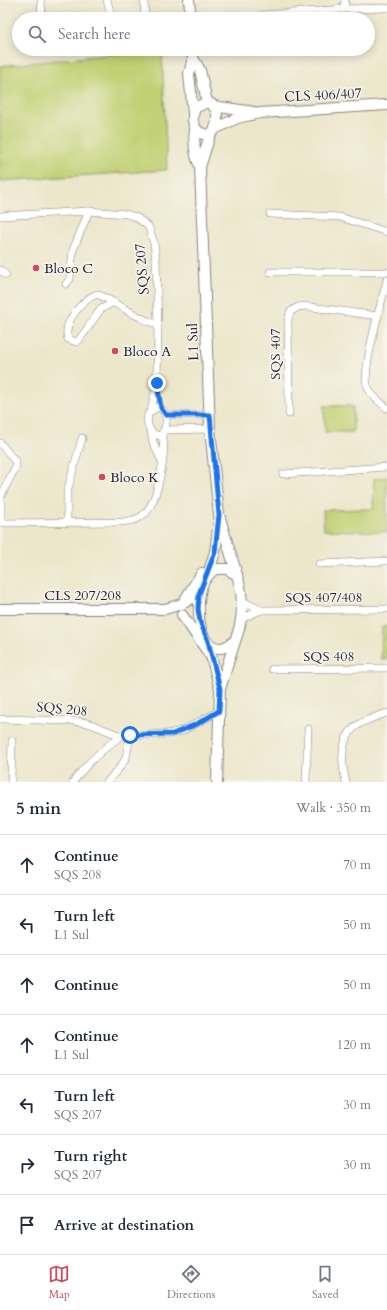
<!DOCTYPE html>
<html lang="en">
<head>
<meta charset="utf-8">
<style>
	:root { --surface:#fff; --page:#f6f6f7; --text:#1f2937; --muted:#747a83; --line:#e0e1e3; --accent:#d1495b }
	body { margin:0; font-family:Cardo,serif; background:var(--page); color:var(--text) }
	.stop { position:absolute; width:12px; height:12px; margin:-9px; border:3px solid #1a73e8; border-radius:50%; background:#fff }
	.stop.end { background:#1a73e8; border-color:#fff; box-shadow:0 1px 4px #0008 }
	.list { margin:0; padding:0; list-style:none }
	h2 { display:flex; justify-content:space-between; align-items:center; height:52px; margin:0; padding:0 16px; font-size:17px }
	h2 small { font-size:13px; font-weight:400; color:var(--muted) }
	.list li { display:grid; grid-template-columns:26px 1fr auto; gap:12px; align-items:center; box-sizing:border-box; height:60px; padding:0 16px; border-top:1px solid var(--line) }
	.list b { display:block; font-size:15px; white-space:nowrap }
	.list p { margin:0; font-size:13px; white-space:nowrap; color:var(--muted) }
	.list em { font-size:13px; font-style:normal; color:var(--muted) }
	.icon { flex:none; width:22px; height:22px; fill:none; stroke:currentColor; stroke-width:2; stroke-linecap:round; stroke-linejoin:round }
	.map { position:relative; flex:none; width:387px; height:782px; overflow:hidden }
	.search { position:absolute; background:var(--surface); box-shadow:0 2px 10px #0003; left:12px; right:12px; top:12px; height:44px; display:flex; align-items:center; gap:10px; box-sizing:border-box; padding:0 14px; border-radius:22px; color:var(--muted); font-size:15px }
	.sheet { height:472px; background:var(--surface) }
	nav { display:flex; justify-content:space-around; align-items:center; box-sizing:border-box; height:56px; border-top:1px solid var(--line); background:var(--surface); font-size:11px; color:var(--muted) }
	nav a { display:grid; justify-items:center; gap:2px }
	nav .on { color:var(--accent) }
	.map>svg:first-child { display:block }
	.green { fill:#c0d072; stroke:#717956 }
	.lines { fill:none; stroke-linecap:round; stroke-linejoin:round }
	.street-casing { stroke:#878482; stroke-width:8 }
	.secondary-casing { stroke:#878482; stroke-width:12 }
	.street { stroke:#fff; stroke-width:7 }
	.secondary { stroke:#fff; stroke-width:10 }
	.route { stroke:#1a73e8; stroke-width:5 }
	.poi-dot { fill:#d1495b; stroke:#f7f3e8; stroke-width:1.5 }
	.labels { text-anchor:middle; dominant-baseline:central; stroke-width:3.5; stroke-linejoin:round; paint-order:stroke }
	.street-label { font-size:14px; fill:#22223b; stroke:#f7f3e8 }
	.poi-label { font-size:14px; fill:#22223b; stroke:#f7f3e8; text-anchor:start }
</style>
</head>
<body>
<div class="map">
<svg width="387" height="782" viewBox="0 0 387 782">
	<rect width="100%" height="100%" fill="#f7f3e8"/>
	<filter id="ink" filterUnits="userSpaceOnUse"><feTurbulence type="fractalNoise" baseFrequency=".025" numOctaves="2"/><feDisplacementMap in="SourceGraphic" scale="8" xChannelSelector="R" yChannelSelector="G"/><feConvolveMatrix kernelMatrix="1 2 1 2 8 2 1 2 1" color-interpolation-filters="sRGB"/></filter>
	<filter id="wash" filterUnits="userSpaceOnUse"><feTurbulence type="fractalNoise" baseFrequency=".012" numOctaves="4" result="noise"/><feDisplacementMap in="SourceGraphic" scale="16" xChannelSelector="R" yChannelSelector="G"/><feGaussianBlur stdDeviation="0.9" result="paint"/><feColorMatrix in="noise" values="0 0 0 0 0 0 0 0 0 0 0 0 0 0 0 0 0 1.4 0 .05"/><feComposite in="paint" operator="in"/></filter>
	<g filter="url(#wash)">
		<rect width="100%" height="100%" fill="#ece6ca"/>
		<g class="green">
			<path d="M 162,49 L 167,170 L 0,181 L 0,66 Z"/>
			<path d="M 324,406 L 353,406 L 353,432 L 325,432 Z"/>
			<path d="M 387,477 L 387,532 L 324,530 L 323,510 L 373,509 L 374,479 Z"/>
			<path d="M 382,626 L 387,626 L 387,659 L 381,659 Z"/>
		</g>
	</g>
	<g filter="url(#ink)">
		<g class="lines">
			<defs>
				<g id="street">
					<path d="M 41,0 L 42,19"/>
					<path d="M 107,0 L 112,19"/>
					<path d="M 144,0 L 145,19"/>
					<path d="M 344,9 L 387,8"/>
					<path d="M 263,15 L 344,9 L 345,0"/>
					<path d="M 270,214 L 340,217 L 387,232"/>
					<path d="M 0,216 L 89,211 L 126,214 L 136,217 L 148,226 L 154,243 L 156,261 L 158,325 L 157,383 L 151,411"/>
					<path d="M 0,270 L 6,275"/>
					<path d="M 270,272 L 387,272"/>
					<path d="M 387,280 C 382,300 362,368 367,385 C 371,396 379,401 387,408"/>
					<path d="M 66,284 L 70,279 L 73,250 L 89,211"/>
					<path d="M 114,302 L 101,309 L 79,340 L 76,342 L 68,339 C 62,323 82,300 97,294 C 118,303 136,318 158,325"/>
					<path d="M 157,407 L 161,408 C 169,415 167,429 160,436 C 149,434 146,424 148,414 Z"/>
					<path d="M 289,414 L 288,321 L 290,312 L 298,307 L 304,306 L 378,316"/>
					<path d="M 165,415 L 209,415"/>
					<path d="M 164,430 L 210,429"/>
					<path d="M 151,431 L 153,442 L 162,462"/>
					<path d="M 0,443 L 15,461 L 16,466 L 1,496 L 1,523"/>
					<path d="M 283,474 L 387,467"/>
					<path d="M 67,521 L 67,492 L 82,438"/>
					<path d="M 0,523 L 121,522 C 129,521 135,521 142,516 C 158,505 167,452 162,434"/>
					<path d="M 319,564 L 387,561"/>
					<path d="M 242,601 L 261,610"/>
					<path d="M 241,619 L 261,610 L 387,609"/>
					<path d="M 272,669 L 387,668"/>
					<path d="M 0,719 L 73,721 L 88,723 L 121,736 L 167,734 L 182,731 L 219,711"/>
					<path d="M 11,782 L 12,741"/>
					<path d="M 73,782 C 87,763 102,749 121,736"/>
					<path d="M 107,782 L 121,766 L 126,758 L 130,735"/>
					<path d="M 306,782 L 308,729"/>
					<path d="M 346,782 C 341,762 339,735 361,723 C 369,719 378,716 387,713"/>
				</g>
				<g id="secondary">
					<path d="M 189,0 L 191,19"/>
					<path d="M 192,49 L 193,58 L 189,74 L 193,113"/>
					<path d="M 193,58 L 200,70 L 207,102"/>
					<path d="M 207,102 C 221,106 219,127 210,135 C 194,135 190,121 195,108 Z"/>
					<path d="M 213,106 L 254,112"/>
					<path d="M 195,129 C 193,143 194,154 200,167"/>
					<path d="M 215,129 L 237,118 L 260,113 L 387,105"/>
					<path d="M 210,135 L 200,167 L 210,429 L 219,515 L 237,575"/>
					<path d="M 215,569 L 227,569 L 237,575 C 244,597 244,619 235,641 C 229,645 223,650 215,647 C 196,641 196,598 203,583 C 206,577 210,573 215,569 Z"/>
					<path d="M 208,575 L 215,552 L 219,521"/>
					<path d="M 184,601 L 202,573"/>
					<path d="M 0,609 L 165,609 L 182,604 L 199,594"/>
					<path d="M 182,615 L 212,658"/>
					<path d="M 210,652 L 220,689"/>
					<path d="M 217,782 L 220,689 L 235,641"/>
				</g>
			</defs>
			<use href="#street" class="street-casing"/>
			<use href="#secondary" class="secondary-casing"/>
			<use href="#street" class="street"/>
			<use href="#secondary" class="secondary"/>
		</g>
	</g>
	<g class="lines" filter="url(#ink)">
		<path class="route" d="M 130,735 L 173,734 L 197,724 L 219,711 L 220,689 L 208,641 L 200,621 L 198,609 L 199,594 L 215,552 L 219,515 L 210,415 L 166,415 L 161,408 L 157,383"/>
	</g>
	<g class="poi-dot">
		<circle cx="36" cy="268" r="4"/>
		<circle cx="115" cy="351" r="4"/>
		<circle cx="102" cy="477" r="4"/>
	</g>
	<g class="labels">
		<g class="street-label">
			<text transform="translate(323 95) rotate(-3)">CLS 406/407</text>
			<text transform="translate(142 269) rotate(-95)">SQS 207</text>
			<text transform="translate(193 342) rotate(-92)">L1 Sul</text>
			<text transform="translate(275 354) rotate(-90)">SQS 407</text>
			<text x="83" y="595">CLS 207/208</text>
			<text x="324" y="597">SQS 407/408</text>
			<text x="329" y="656">SQS 408</text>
			<text transform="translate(62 709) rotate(5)">SQS 208</text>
		</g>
		<g class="poi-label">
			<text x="44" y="268">Bloco C</text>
			<text x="123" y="351">Bloco A</text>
			<text x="110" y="477">Bloco K</text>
		</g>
	</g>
</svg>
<div class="stop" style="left:130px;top:735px"></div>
<div class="stop end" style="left:157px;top:383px"></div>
<div class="search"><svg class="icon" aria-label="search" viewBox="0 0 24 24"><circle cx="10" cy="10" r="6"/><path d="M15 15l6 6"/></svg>Search here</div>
</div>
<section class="sheet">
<h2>5 min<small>Walk · 350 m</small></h2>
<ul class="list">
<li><svg class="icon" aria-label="ahead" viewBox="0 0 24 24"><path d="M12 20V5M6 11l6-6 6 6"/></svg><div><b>Continue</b><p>SQS 208</p></div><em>70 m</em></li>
<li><svg class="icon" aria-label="left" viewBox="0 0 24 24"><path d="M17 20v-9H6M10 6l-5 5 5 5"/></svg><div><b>Turn left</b><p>L1 Sul</p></div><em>50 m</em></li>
<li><svg class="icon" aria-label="ahead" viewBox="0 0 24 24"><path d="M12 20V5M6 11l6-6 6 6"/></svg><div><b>Continue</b></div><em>50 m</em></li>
<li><svg class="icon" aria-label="ahead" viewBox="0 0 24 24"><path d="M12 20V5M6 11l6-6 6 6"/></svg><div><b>Continue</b><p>L1 Sul</p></div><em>120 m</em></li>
<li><svg class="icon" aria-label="left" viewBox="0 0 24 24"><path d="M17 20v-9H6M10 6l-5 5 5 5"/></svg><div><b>Turn left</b><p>SQS 207</p></div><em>30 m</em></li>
<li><svg class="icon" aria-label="right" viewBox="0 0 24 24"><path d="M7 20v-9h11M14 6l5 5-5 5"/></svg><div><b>Turn right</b><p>SQS 207</p></div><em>30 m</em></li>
<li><svg class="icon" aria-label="arrive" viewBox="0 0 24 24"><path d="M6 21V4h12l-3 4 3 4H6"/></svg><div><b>Arrive at destination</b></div></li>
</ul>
</section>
<nav>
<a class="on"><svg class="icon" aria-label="map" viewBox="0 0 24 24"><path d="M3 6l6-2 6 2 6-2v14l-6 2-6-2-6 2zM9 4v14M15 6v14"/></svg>Map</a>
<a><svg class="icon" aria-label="directions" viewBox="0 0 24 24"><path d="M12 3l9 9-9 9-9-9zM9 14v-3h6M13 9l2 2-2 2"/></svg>Directions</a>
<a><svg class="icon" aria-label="saved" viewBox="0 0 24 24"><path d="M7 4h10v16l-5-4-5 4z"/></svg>Saved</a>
</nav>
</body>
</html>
